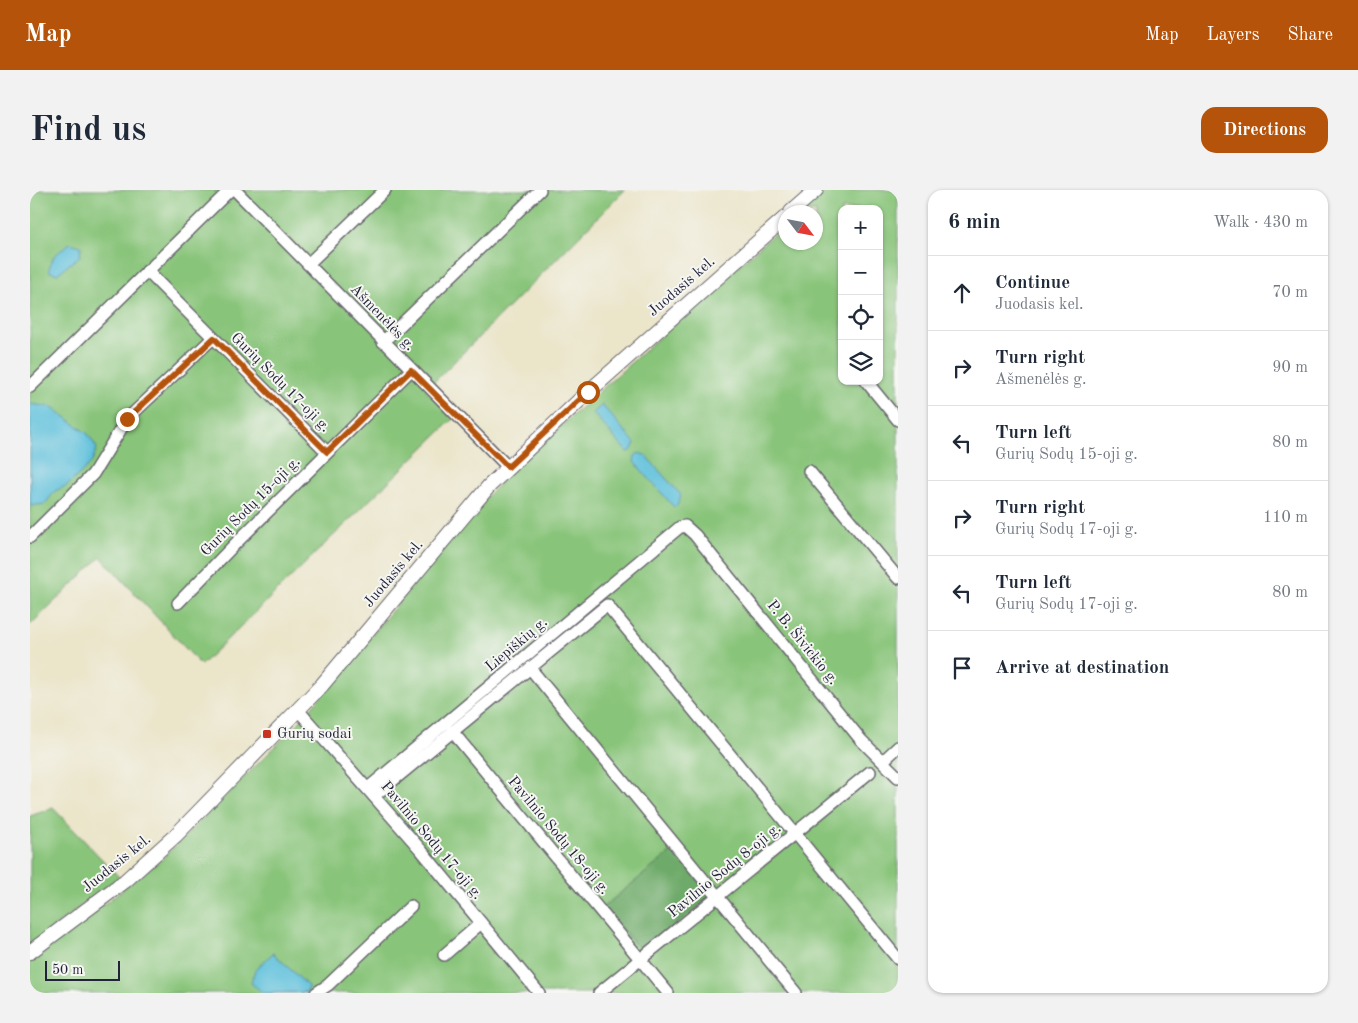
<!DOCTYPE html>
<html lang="en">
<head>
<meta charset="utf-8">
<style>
	:root { --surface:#fff; --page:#f2f2f3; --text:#1f2937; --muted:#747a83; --line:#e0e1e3; --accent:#b45309 }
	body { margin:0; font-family:"Old Standard TT",serif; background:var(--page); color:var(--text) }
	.controls { position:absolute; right:15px; top:15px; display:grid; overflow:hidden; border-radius:10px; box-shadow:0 1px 4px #0004 }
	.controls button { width:45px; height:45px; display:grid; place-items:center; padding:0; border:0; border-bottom:1px solid var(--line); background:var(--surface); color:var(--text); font:25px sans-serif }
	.compass { position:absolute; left:748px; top:15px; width:45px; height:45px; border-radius:50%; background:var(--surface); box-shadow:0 1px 4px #0004; rotate:122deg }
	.scale { position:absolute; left:15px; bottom:12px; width:75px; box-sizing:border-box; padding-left:5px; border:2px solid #22223b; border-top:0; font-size:14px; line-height:18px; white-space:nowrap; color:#22223b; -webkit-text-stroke:4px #f6f6f2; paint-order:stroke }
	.stop { position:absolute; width:15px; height:15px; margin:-11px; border:4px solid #b45309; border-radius:50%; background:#fff }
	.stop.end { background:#b45309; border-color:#fff; box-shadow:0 1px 5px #0008 }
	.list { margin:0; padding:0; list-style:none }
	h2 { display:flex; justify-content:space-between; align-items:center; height:65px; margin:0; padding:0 20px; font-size:21px }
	h2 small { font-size:16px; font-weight:400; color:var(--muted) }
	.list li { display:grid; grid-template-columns:32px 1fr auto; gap:15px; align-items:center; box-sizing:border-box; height:75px; padding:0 20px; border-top:1px solid var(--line) }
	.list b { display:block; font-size:19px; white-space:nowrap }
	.list p { margin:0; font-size:16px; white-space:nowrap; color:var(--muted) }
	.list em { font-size:16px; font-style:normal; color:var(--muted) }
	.icon { flex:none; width:28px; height:28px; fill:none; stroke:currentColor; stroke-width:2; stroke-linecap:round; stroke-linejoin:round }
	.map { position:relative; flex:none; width:868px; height:803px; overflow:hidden; border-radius:15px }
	header { display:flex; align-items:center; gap:30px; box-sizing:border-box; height:70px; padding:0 25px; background:var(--accent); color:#fff }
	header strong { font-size:24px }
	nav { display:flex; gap:28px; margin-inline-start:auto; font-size:18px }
	.intro { display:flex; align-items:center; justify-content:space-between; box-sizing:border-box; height:120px; padding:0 30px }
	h1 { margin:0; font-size:35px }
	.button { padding:12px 22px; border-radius:15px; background:var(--accent); color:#fff; font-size:18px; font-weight:700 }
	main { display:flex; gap:30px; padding:0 30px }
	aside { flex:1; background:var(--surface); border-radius:15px; box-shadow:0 1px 4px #0004 }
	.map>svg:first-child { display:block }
	.green { fill:#88c479; stroke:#55735a; fill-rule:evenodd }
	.forest { fill:#6eaa69; stroke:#486652 }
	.water { fill:#5dc0db; stroke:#40718b }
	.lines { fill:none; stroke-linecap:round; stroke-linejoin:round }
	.minor-casing { stroke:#68666d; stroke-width:14 }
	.major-casing { stroke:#68666d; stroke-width:16 }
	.minor { stroke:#fff; stroke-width:11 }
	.major { stroke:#fff; stroke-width:14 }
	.route { stroke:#b45309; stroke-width:6 }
	.poi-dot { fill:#c8321e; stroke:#f6f6f2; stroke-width:2 }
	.labels { text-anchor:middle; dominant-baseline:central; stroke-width:4; stroke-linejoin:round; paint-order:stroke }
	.street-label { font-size:15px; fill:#22223b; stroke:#f6f6f2 }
	.poi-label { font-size:15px; fill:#22223b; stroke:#f6f6f2; text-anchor:start }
</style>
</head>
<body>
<header>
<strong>Map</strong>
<nav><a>Map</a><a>Layers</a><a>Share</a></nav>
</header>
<div class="intro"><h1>Find us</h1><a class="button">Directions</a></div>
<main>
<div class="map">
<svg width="868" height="803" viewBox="0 0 868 803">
	<rect width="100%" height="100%" fill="#f6f6f2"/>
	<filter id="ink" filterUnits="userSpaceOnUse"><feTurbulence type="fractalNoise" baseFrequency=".02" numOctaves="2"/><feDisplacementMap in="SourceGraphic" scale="10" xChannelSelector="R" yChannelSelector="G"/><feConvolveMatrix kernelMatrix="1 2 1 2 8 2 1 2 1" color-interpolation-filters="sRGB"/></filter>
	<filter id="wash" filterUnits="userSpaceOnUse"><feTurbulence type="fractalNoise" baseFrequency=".0096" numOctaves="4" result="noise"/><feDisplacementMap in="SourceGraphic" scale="20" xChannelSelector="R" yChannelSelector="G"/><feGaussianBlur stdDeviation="1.12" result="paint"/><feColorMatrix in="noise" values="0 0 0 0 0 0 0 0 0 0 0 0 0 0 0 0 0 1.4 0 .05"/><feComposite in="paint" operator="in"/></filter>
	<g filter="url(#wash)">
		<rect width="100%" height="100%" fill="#ebe5ca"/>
		<g class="green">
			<path d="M 0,0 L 595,0 L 396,200 L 423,229 L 171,475 L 71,367 L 0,435 Z"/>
			<path d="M 794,0 L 868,0 L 868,803 L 0,803 L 0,772 L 134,667 L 267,535 L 459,304 L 492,271 L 755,34 L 756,52 L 786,52 L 786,22 L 769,22 ZM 812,19 L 849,19 L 849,191 L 812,191 Z"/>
			<path d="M 23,618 L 89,687 L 0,755 L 0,626 Z"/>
		</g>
		<path class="forest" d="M 640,663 L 646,664 L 680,703 L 680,706 L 614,761 L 611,761 L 573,717 Z"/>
		<g class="water">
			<path d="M 40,53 L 51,56 L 50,66 L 27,84 L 20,82 L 19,78 L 24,66 Z"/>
			<path d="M 0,214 L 22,217 L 58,244 L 67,258 L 62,272 L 38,295 L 25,301 L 15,314 L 0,316 Z"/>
			<path d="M 572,215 L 605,253 L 601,261 L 597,262 L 563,223 Z"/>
			<path d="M 609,263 L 615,265 L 651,305 L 647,316 L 644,317 L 604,272 L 605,266 Z"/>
			<path d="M 243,763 L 278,796 L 277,802 L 233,803 L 221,793 L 225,780 Z"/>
		</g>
	</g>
	<g filter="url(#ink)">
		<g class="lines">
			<defs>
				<g id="minor">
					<path d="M 205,0 L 478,277"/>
					<path d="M 278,74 L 355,0"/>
					<path d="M 117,81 L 297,262"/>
					<path d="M 353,152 L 510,0"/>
					<path d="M 836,191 L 868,230"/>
					<path d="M 0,197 L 200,0"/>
					<path d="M 779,281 L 868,388"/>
					<path d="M 0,347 L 63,284 L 97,229 L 183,148"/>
					<path d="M 148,413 L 207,352 L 381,180"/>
					<path d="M 500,478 L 734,763"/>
					<path d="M 268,520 L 391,660 L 509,803"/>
					<path d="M 422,541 L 638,803"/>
					<path d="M 853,571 L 868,557"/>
					<path d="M 338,598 L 650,337 L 655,336 L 665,345 L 831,550 L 868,587"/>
					<path d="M 344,606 L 577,415 L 868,769"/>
					<path d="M 414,765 L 451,733"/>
					<path d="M 737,768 L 766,803"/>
					<path d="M 286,803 L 298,795 L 381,716"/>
					<path d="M 569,803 L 840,582"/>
				</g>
				<g id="major">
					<path d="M 761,22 L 786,0"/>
					<path d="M 0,762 L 95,691 L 146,645 L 292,495 L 459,296 L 556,204 L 756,27"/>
				</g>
			</defs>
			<use href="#minor" class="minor-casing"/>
			<use href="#major" class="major-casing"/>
			<use href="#minor" class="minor"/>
			<use href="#major" class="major"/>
		</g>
	</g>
	<g class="lines" filter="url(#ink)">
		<path class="route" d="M 97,229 L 184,148 L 297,262 L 381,180 L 478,277 L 558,202"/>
	</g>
	<rect class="poi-dot" x="232" y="539" width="10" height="10" rx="2.5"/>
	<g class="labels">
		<g class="street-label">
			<text transform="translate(652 97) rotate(-41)">Juodasis kel.</text>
			<text transform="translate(352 128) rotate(46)">Ašmenėlės g.</text>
			<text transform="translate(250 193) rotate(45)">Gurių Sodų 17-oji g.</text>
			<text transform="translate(221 317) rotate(-45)">Gurių Sodų 15-oji g.</text>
			<text transform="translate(364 384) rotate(-50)">Juodasis kel.</text>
			<text transform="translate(772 453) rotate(51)">P. B. Šivickio g.</text>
			<text transform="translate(487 455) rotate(-40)">Liepiškių g.</text>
			<text transform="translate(528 646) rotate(50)">Pavilnio Sodų 18-oji g.</text>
			<text transform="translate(401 651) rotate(50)">Pavilnio Sodų 17-oji g.</text>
			<text transform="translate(87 674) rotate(-39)">Juodasis kel.</text>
			<text transform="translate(695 681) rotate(-39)">Pavilnio Sodų 8-oji g.</text>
		</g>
		<g class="poi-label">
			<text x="247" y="544">Gurių sodai</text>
		</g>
	</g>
</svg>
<div class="controls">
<button>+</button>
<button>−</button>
<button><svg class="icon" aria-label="locate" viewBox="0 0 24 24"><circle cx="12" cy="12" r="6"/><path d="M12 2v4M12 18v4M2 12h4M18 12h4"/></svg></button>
<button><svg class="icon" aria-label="layers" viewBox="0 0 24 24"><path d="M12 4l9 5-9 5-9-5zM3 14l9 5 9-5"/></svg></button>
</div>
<svg class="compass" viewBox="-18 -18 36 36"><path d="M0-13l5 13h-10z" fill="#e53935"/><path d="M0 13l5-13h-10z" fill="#747a83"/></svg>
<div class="scale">50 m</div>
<div class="stop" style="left:558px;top:202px"></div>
<div class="stop end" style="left:97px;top:229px"></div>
</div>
<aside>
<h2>6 min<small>Walk · 430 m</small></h2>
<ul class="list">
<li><svg class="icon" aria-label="ahead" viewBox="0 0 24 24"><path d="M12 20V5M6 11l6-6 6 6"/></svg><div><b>Continue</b><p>Juodasis kel.</p></div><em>70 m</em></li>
<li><svg class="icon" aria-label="right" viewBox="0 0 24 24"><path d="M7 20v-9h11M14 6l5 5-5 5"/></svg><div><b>Turn right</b><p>Ašmenėlės g.</p></div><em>90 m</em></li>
<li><svg class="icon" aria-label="left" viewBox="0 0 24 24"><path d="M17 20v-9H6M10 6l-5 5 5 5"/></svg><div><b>Turn left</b><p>Gurių Sodų 15-oji g.</p></div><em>80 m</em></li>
<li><svg class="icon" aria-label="right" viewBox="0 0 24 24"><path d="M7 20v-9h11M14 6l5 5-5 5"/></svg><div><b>Turn right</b><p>Gurių Sodų 17-oji g.</p></div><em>110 m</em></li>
<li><svg class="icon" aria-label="left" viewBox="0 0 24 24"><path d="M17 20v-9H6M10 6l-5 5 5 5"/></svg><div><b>Turn left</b><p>Gurių Sodų 17-oji g.</p></div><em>80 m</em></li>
<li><svg class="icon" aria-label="arrive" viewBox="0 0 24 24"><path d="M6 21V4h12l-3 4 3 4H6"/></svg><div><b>Arrive at destination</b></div></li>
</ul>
</aside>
</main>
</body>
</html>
